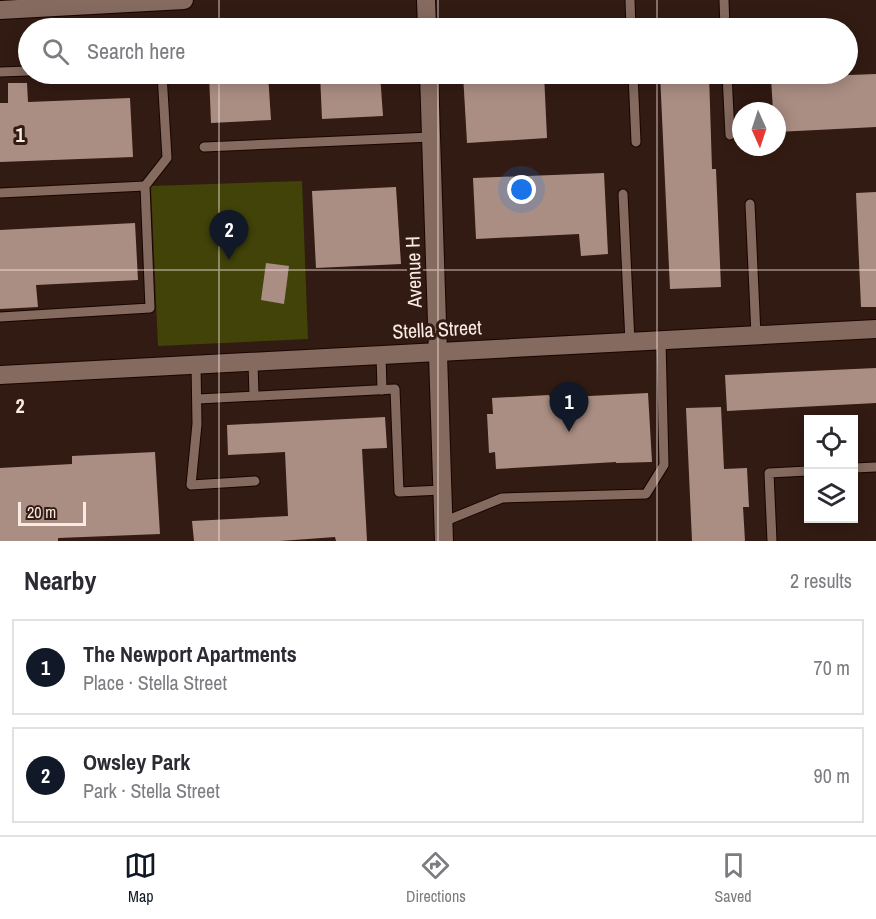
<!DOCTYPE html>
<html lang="en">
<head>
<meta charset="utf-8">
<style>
	:root { --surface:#fff; --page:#f7f7f7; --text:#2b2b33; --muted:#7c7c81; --line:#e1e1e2; --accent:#111827 }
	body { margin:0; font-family:"Archivo Narrow",sans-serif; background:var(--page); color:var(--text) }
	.controls { position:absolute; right:18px; bottom:18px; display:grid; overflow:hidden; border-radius:0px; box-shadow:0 3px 15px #0003 }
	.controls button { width:54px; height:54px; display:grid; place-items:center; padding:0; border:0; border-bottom:2px solid var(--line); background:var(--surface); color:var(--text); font:30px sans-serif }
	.compass { position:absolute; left:732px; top:102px; width:54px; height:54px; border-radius:50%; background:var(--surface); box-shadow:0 3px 15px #0003; rotate:177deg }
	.scale { position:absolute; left:18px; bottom:15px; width:68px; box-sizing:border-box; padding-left:6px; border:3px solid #faeae4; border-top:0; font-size:16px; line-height:21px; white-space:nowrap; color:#faeae4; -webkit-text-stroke:4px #321b13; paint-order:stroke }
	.you { position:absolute; left:522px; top:190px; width:21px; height:21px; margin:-15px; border:4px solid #fff; border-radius:50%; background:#1a73e8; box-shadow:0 0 0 9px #1a73e833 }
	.badge { display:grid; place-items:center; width:39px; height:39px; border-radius:50%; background:var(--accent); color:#fff; font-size:20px; font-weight:700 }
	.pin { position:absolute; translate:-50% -50px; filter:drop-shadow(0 2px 3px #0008) }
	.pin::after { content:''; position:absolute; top:32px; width:21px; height:18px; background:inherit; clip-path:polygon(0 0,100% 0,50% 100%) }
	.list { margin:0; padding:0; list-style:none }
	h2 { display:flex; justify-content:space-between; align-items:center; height:78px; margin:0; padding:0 24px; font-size:26px }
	h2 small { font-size:20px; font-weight:400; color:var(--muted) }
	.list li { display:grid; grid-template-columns:39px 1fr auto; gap:18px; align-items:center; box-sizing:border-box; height:96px; margin:0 12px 12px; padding:0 12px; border:2px solid var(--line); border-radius:0px }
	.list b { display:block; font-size:22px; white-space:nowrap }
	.list p { margin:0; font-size:20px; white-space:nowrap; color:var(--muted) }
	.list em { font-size:20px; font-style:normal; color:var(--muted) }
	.icon { flex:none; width:33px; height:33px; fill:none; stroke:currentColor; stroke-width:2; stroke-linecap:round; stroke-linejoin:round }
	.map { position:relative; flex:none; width:876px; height:541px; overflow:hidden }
	.search { position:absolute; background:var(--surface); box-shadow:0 3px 15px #0003; left:18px; right:18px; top:18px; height:66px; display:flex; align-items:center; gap:15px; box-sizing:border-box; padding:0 21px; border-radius:33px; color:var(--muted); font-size:22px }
	.sheet { height:294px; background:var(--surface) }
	nav { display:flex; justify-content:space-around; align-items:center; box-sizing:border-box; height:84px; border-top:2px solid var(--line); background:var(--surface); font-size:16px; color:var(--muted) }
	nav a { display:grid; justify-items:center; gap:3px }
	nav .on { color:var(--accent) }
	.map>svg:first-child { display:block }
	.green { fill:#424309 }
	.building { fill:#ab8e83 }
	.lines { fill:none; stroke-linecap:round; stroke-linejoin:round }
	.lane-casing { stroke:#190501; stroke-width:11 }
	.street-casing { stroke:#190501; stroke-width:20 }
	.lane { stroke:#856a5f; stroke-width:9 }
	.street { stroke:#856a5f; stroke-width:18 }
	.grid { fill:none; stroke:#faeae4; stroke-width:1.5; stroke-opacity:0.55 }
	.labels { text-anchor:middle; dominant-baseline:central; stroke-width:6; stroke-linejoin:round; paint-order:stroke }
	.street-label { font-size:20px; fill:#faeae4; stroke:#321b13 }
	.grid-label { font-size:20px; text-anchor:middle; font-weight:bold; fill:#faeae4; stroke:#321b13; stroke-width:6; stroke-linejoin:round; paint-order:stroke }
</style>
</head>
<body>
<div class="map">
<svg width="876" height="541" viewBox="0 0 876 541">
	<rect width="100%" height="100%" fill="#321b13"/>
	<path class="green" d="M 302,181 L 308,339 L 158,346 L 151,186 Z"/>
	<g class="building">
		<path d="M 209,74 L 268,74 L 271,120 L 211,123 Z"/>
		<path d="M 320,74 L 380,74 L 383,116 L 322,119 Z"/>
		<path d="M 463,74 L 544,74 L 547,138 L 467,143 Z"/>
		<path d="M 660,74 L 709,74 L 712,169 L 716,169 L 721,287 L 670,289 Z"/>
		<path d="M 876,74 L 876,127 L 777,132 L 777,111 L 773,111 L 771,78 Z"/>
		<path d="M 8,83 L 27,83 L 28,102 L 130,98 L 133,157 L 0,162 L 0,103 L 8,103 Z"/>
		<path d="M 604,173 L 608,254 L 581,256 L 579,234 L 476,239 L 473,178 Z"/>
		<path d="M 396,187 L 401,264 L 316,268 L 312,191 Z"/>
		<path d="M 876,192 L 876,307 L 861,307 L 856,193 Z"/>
		<path d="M 135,223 L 138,280 L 36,285 L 38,307 L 0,309 L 0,230 Z"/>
		<path d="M 266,263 L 289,266 L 284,304 L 261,300 Z"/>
		<path d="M 876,368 L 876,403 L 727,411 L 725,375 Z"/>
		<path d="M 648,393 L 652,462 L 616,463 L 616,462 L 496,469 L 495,452 L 489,453 L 487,414 L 493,414 L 492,398 L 549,395 L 550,398 Z"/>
		<path d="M 721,407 L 724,469 L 747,468 L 749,507 L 743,507 L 745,541 L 692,541 L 686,408 Z"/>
		<path d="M 385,417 L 387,448 L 362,449 L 367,541 L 336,541 L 335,537 L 280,541 L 194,541 L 192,521 L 288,516 L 285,452 L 228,455 L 227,425 Z"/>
		<path d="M 155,452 L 160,534 L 58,538 L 58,541 L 0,541 L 0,468 L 72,464 L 72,456 Z"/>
	</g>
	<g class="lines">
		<defs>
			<g id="lane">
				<path d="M 630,0 L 631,28"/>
				<path d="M 724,0 L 725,28"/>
				<path d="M 0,72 L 28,71"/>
				<path d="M 633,74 L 636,142"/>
				<path d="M 727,74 L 730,135"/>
				<path d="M 204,147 L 431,137"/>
				<path d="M 0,193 L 145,186"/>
				<path d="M 623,194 L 630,342"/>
				<path d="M 750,204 L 756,335"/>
				<path d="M 0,317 L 150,308 L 145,186 L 167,158 L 162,74"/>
				<path d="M 381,354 L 382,390"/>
				<path d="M 253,361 L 254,396"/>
				<path d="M 196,364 L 197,424 L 191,485 L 255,481"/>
				<path d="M 198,399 L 395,389 L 399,492 L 442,490"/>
				<path d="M 854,468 L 876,467"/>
				<path d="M 443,522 L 502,498 L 646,494 L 664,465 L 661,341"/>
				<path d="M 772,541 L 769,473 L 808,471"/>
			</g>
			<g id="street">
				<path d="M 426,0 L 427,28"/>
				<path d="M 0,10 L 184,0"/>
				<path d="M 429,74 L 444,541"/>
				<path d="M 0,375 L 876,329"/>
			</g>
		</defs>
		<use href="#lane" class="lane-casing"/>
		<use href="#street" class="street-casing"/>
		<use href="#lane" class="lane"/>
		<use href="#street" class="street"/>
	</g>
	<path class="grid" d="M 219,0 L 219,28M 438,0 L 438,28M 657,0 L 657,28M 219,74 L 219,541M 438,74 L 438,541M 657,74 L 657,541M 0,270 L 876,270"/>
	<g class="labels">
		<g class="street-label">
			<text transform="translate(413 272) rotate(-92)">Avenue H</text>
			<text transform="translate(437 329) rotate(-3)">Stella Street</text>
		</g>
	</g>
	<g class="grid-label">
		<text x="20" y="142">1</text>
		<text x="20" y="413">2</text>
	</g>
</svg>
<div class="controls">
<button><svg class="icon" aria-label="locate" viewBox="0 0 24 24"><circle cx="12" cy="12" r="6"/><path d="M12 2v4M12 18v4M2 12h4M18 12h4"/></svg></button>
<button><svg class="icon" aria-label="layers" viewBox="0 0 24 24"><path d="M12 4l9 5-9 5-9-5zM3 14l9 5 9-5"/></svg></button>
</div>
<svg class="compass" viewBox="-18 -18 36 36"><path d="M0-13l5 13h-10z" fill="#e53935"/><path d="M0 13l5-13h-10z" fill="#7c7c81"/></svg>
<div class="scale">20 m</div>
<div class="you"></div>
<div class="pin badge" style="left:569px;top:432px">1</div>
<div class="pin badge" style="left:229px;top:260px">2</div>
<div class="search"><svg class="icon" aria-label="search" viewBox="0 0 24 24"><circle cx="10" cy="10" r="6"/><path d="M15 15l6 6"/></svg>Search here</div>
</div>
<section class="sheet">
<h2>Nearby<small>2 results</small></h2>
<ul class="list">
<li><span class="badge">1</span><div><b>The Newport Apartments</b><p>Place · Stella Street</p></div><em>70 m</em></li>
<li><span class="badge">2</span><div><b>Owsley Park</b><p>Park · Stella Street</p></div><em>90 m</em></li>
</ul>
</section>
<nav>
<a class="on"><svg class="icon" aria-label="map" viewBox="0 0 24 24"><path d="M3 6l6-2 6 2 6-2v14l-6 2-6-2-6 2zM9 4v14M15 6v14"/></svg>Map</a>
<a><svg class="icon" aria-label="directions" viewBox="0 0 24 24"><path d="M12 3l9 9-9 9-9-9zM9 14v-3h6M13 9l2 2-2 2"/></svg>Directions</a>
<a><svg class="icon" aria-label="saved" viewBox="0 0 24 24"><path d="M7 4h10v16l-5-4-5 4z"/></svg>Saved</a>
</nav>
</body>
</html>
